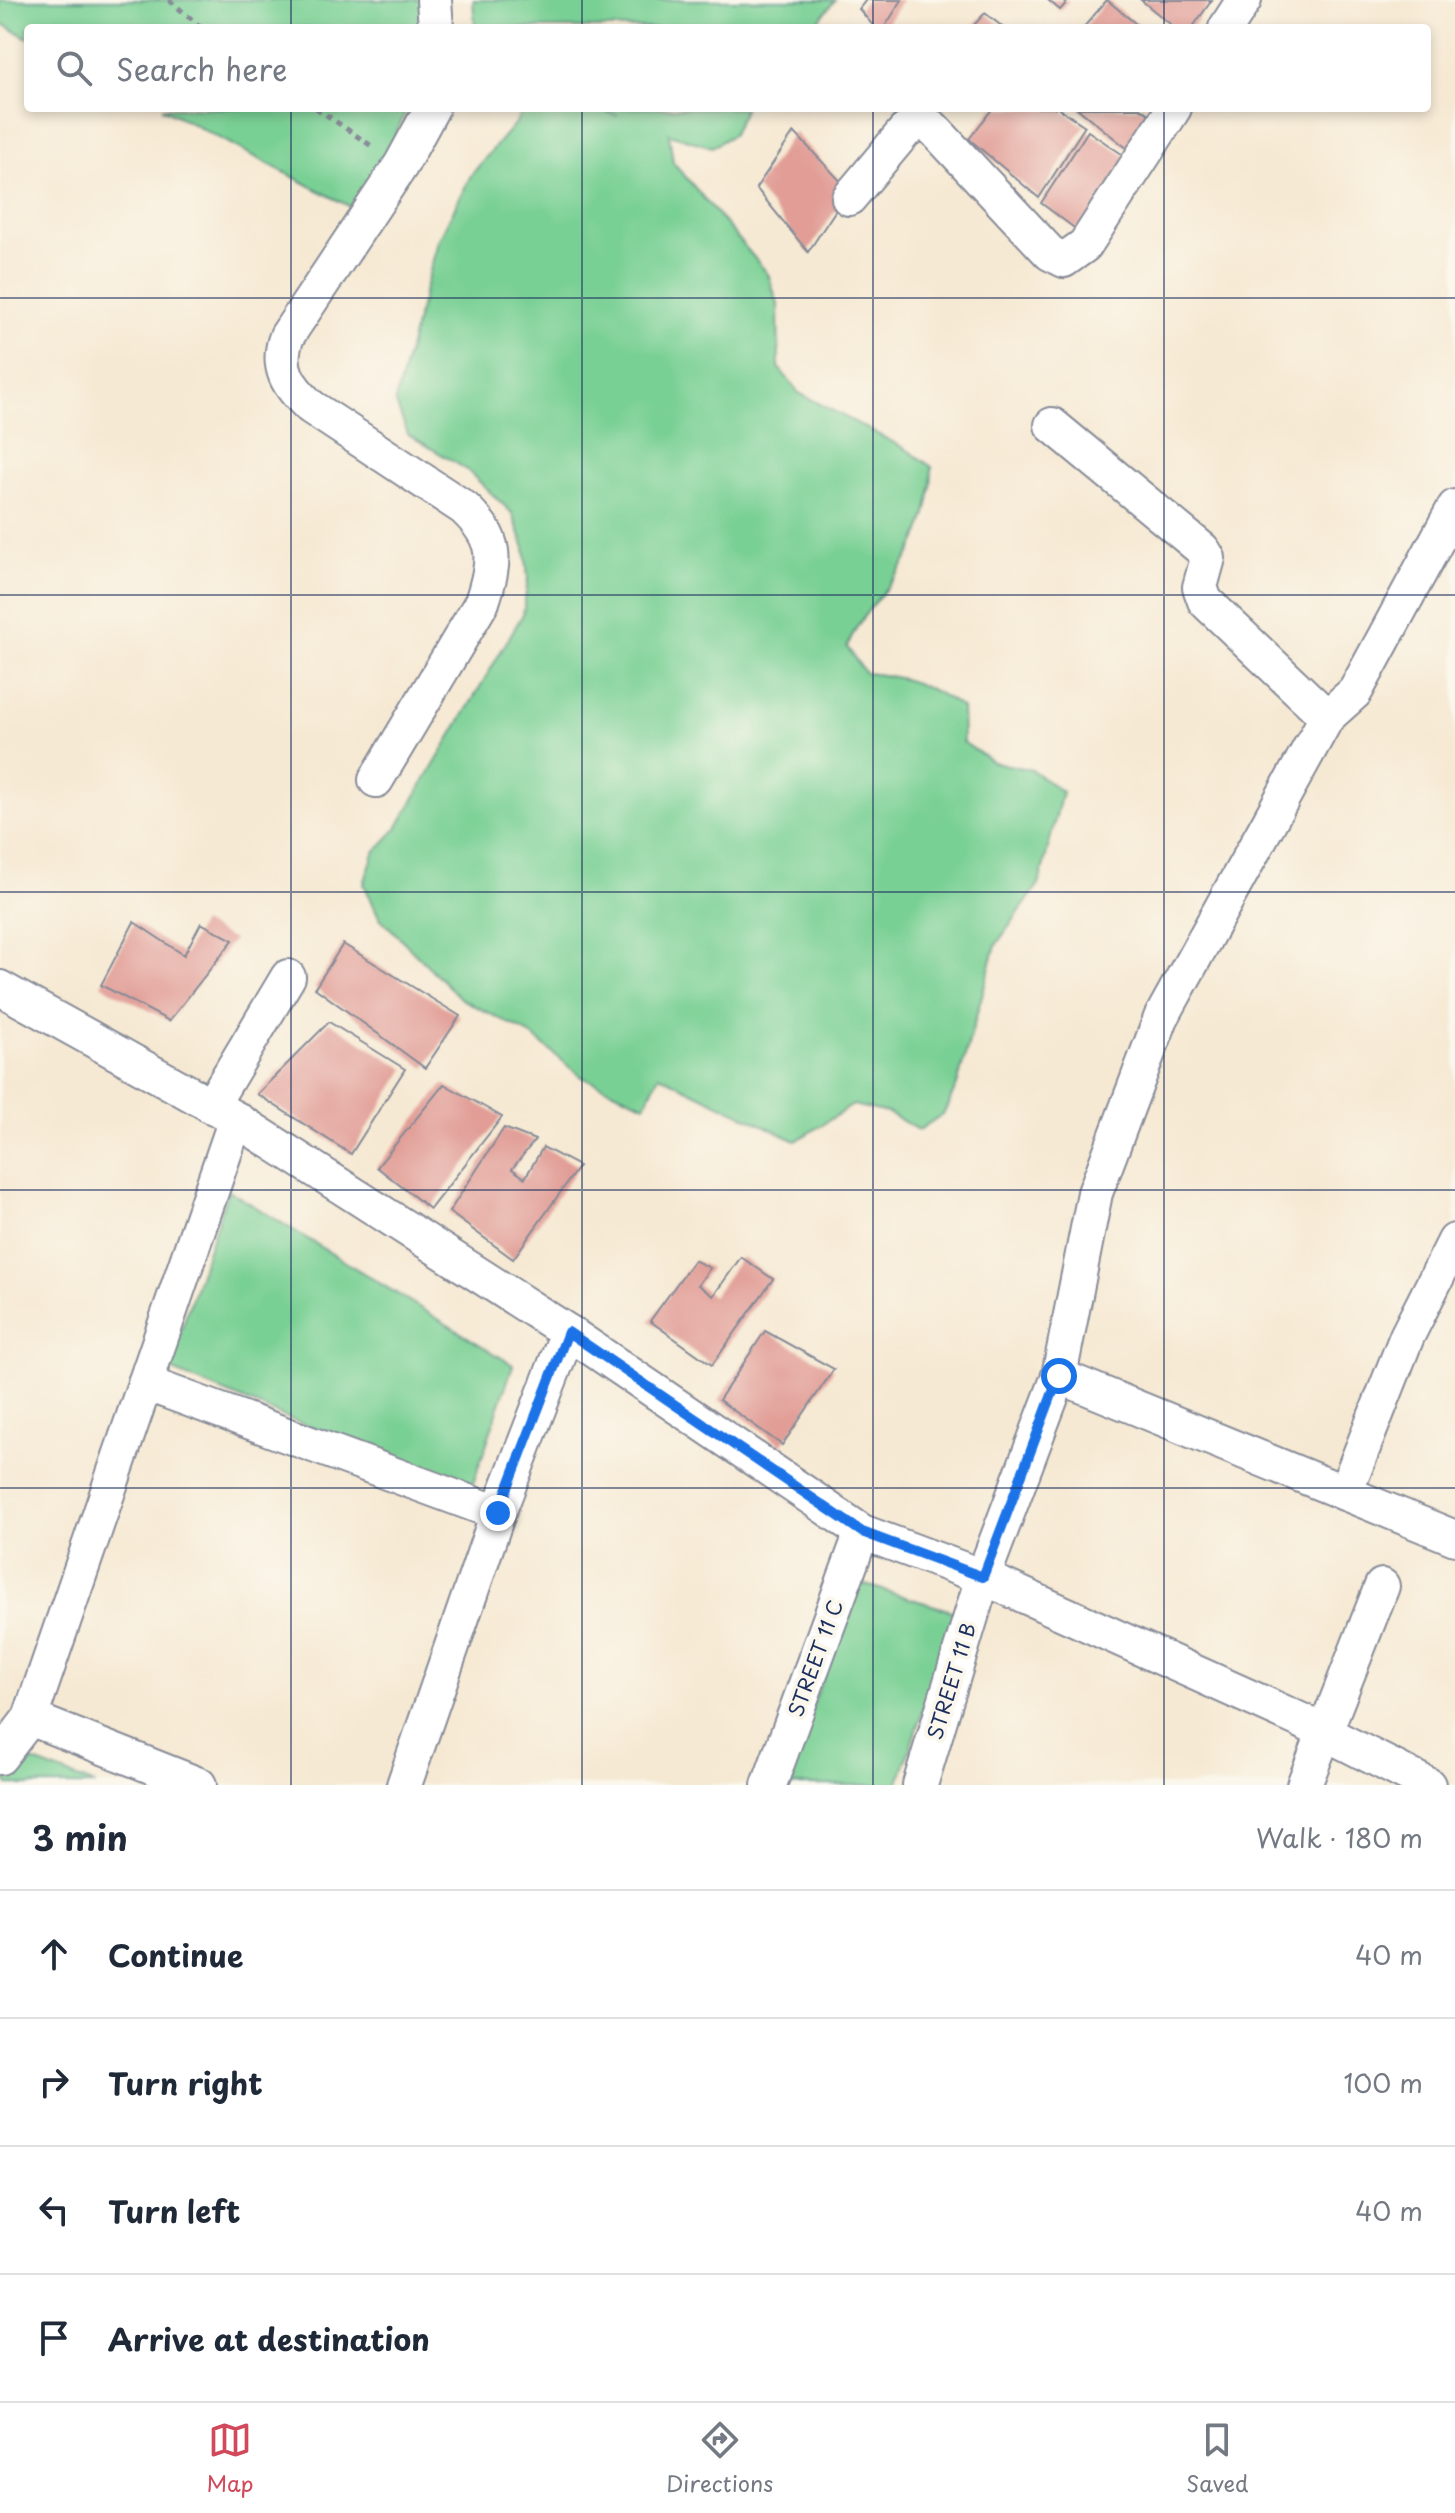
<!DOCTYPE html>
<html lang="en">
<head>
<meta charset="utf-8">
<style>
	:root { --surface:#fff; --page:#f2f2f3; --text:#1f2937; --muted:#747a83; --line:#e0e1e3; --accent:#d1495b }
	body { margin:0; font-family:"Playpen Sans",sans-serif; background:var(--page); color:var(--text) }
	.stop { position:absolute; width:24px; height:24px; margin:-18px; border:6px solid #1a73e8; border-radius:50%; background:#fff }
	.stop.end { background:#1a73e8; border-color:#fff; box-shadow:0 2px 8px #0008 }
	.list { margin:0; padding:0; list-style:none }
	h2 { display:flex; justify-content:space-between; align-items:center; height:104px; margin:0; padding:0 32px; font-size:34px }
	h2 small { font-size:26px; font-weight:400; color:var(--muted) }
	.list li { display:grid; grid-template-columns:52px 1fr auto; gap:24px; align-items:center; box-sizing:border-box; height:128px; padding:0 32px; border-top:2px solid var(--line) }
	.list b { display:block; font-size:30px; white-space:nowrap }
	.list em { font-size:26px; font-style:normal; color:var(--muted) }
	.icon { flex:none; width:44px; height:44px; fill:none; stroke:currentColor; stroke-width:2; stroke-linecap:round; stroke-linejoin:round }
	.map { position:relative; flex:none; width:1455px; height:1785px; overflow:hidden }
	.search { position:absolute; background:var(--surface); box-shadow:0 4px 12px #0003; left:24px; right:24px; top:24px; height:88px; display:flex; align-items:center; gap:20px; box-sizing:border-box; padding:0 28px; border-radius:8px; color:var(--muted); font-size:30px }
	.sheet { height:616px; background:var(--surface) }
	nav { display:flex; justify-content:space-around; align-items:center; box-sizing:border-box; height:112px; border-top:2px solid var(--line); background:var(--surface); font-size:22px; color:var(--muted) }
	nav a { display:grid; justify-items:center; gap:4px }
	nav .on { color:var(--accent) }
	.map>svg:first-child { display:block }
	.green { fill:#79d094; stroke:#4a8079; stroke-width:2 }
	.building { fill:#e19d96 }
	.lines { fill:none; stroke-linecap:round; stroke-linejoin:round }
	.minor-casing { stroke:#888c98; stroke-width:38 }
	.path { stroke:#888c98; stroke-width:5; stroke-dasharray:6 6; stroke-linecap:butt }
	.minor { stroke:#fff; stroke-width:34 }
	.route { stroke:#1a73e8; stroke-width:10 }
	.grid { fill:none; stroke:#1b2f5e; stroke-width:2; stroke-opacity:0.55 }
	.labels { text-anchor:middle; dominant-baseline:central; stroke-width:8; stroke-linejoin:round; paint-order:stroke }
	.street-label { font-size:20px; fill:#1b2f5e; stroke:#fbf7ec }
</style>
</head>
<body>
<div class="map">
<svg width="1455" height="1785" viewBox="0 0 1455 1785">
	<rect width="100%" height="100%" fill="#fbf7ec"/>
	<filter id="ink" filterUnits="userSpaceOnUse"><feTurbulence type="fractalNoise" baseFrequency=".0125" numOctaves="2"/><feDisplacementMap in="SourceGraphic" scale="16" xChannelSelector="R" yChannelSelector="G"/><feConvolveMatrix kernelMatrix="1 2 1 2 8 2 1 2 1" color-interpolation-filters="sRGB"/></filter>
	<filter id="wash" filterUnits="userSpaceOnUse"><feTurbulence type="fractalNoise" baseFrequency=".006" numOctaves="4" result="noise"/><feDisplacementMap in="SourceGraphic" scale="32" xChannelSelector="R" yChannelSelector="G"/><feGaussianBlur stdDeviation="1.8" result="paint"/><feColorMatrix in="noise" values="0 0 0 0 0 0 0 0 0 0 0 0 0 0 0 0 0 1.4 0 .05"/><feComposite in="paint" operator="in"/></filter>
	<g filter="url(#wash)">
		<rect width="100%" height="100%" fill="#f6e9d3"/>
		<g class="green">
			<path d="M 0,0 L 422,0 L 424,28 L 28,28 L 28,38 L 0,23 Z"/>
			<path d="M 473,0 L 835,0 L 813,28 L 475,28 Z"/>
			<path d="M 162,108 L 407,108 L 362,213 Z"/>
			<path d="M 524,108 L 595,108 L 618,116 L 601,108 L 745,108 L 732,135 L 712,147 L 669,134 L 673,162 L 768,274 L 778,304 L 779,368 L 799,393 L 906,449 L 932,467 C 932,511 916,552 888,586 C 871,607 857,622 847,647 L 865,673 C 904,676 931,686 962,708 L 963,742 L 993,762 L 1032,770 L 1062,792 L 1039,884 L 996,945 L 957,1085 L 944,1113 L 919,1130 L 888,1113 L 853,1105 L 796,1141 L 659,1075 L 645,1105 L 582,1077 L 530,1034 L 461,999 L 379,917 L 364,884 L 374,853 L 397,828 L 523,614 L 528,579 L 525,548 L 512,513 L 467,470 L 408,434 L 395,401 L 438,241 L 471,175 L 517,121 Z"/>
			<path d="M 228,1190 L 513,1365 L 470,1493 L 168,1369 Z"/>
			<path d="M 856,1582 L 955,1612 L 898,1785 L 785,1785 Z"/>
			<path d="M 29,1760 L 96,1785 L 8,1785 L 6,1780 Z"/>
		</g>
		<g id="blocks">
			<g class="building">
				<path d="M 866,0 L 902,0 L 884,28 L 875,28 L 859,9 Z"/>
				<path d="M 1048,0 L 1069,0 L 1060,10 Z"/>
				<path d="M 1107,0 L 1141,28 L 1083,28 Z"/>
				<path d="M 1141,0 L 1212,0 L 1192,28 L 1175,28 Z"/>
				<path d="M 985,13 L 1004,28 L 971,28 Z"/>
				<path d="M 993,108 L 1058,108 L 1085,126 L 1039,198 L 969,139 Z"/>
				<path d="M 1077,108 L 1140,108 L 1159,121 L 1134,154 Z"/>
				<path d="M 1088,131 L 1132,161 L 1085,236 L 1041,203 Z"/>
				<path d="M 794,132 L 849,190 L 808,252 L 756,188 Z"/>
				<path d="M 134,922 L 184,955 L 201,923 L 233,940 L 169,1021 L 101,985 Z"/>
				<path d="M 343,944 L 460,1016 L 425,1068 L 315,988 Z"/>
				<path d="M 329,1022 L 405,1069 L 351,1154 L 257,1094 Z"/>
				<path d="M 444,1084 L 502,1117 L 430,1209 L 377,1167 Z"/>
				<path d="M 504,1128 L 535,1140 L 512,1169 L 525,1178 L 543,1147 L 579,1166 L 513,1259 L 449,1212 Z"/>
				<path d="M 741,1257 L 773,1279 L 712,1365 L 650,1321 L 694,1260 L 710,1268 L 698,1285 L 713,1296 Z"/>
				<path d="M 765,1331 L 834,1369 L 782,1445 L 719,1400 Z"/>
			</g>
		</g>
	</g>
	<g filter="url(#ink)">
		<use href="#blocks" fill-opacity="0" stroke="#888c98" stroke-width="2"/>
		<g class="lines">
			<defs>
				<g id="minor">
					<path d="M 434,0 L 436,28"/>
					<path d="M 1226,28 L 1244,0"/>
					<path d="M 849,198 L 905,131 L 920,122 L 933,128 L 1050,253 L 1064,260 L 1085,245 L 1174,108"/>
					<path d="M 1052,425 L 1203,550 L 1208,558 L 1200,587 L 1205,601 L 1327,717"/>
					<path d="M 376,780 L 482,602 C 496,559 498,540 464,508 L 311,407 C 288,386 275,367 287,336 L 401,165 L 432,108"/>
					<path d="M 0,988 L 236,1119 L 568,1332 L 862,1532 L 983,1577 L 1300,1720 L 1428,1785"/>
					<path d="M 211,1106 L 288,977"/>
					<path d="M 1059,1376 L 1455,1538"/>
					<path d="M 145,1383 L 498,1513"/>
					<path d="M 1345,1493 L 1407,1336 L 1455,1241"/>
					<path d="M 30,1718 L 199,1785"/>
					<path d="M 0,1757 L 30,1718 L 236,1119"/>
					<path d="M 404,1785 L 498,1513 L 568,1332"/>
					<path d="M 769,1785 L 862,1532"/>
					<path d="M 920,1785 L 983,1577 L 1059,1376 L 1095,1193 L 1161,1018 L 1327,717 L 1355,692 L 1455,507"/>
					<path d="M 1304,1785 L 1382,1586"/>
				</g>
			</defs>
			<use href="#minor" class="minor-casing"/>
			<g class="path">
				<path d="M 169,0 L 202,28"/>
				<path d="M 316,108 L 373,147"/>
			</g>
			<use href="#minor" class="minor"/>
		</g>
	</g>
	<g class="lines" filter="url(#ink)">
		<path class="route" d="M 498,1513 L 568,1332 L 862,1532 L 983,1577 L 1059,1376"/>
	</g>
	<path class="grid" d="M 291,0 L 291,28M 582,0 L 582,28M 873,0 L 873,28M 1164,0 L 1164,28M 291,108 L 291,1785M 582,108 L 582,1785M 873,108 L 873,1785M 1164,108 L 1164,1785M 0,298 L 1455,298M 0,595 L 1455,595M 0,892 L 1455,892M 0,1190 L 1455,1190M 0,1488 L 1455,1488"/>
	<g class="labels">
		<g class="street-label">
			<text transform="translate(815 1658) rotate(-70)">STREET 11 C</text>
			<text transform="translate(951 1681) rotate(-73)">STREET 11 B</text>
		</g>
	</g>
</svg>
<div class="stop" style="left:1059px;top:1376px"></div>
<div class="stop end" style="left:498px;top:1513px"></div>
<div class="search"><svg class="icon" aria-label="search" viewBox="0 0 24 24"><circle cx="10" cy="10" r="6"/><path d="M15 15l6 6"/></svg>Search here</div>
</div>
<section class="sheet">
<h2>3 min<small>Walk · 180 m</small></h2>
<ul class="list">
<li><svg class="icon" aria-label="ahead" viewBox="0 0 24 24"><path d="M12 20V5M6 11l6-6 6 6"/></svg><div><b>Continue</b></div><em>40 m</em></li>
<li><svg class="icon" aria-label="right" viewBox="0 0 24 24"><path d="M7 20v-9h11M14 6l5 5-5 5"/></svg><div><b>Turn right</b></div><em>100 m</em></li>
<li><svg class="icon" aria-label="left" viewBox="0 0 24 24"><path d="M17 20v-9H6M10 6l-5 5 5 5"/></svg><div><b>Turn left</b></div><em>40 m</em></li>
<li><svg class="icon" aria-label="arrive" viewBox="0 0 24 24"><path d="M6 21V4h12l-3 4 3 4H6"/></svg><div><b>Arrive at destination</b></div></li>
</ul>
</section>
<nav>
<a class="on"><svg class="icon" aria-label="map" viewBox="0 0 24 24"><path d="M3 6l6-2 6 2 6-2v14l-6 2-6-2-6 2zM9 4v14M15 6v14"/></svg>Map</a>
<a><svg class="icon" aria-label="directions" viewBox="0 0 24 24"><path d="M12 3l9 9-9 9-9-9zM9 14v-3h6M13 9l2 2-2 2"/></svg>Directions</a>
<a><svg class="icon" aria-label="saved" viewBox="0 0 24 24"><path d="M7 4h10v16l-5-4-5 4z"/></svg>Saved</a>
</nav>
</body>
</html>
